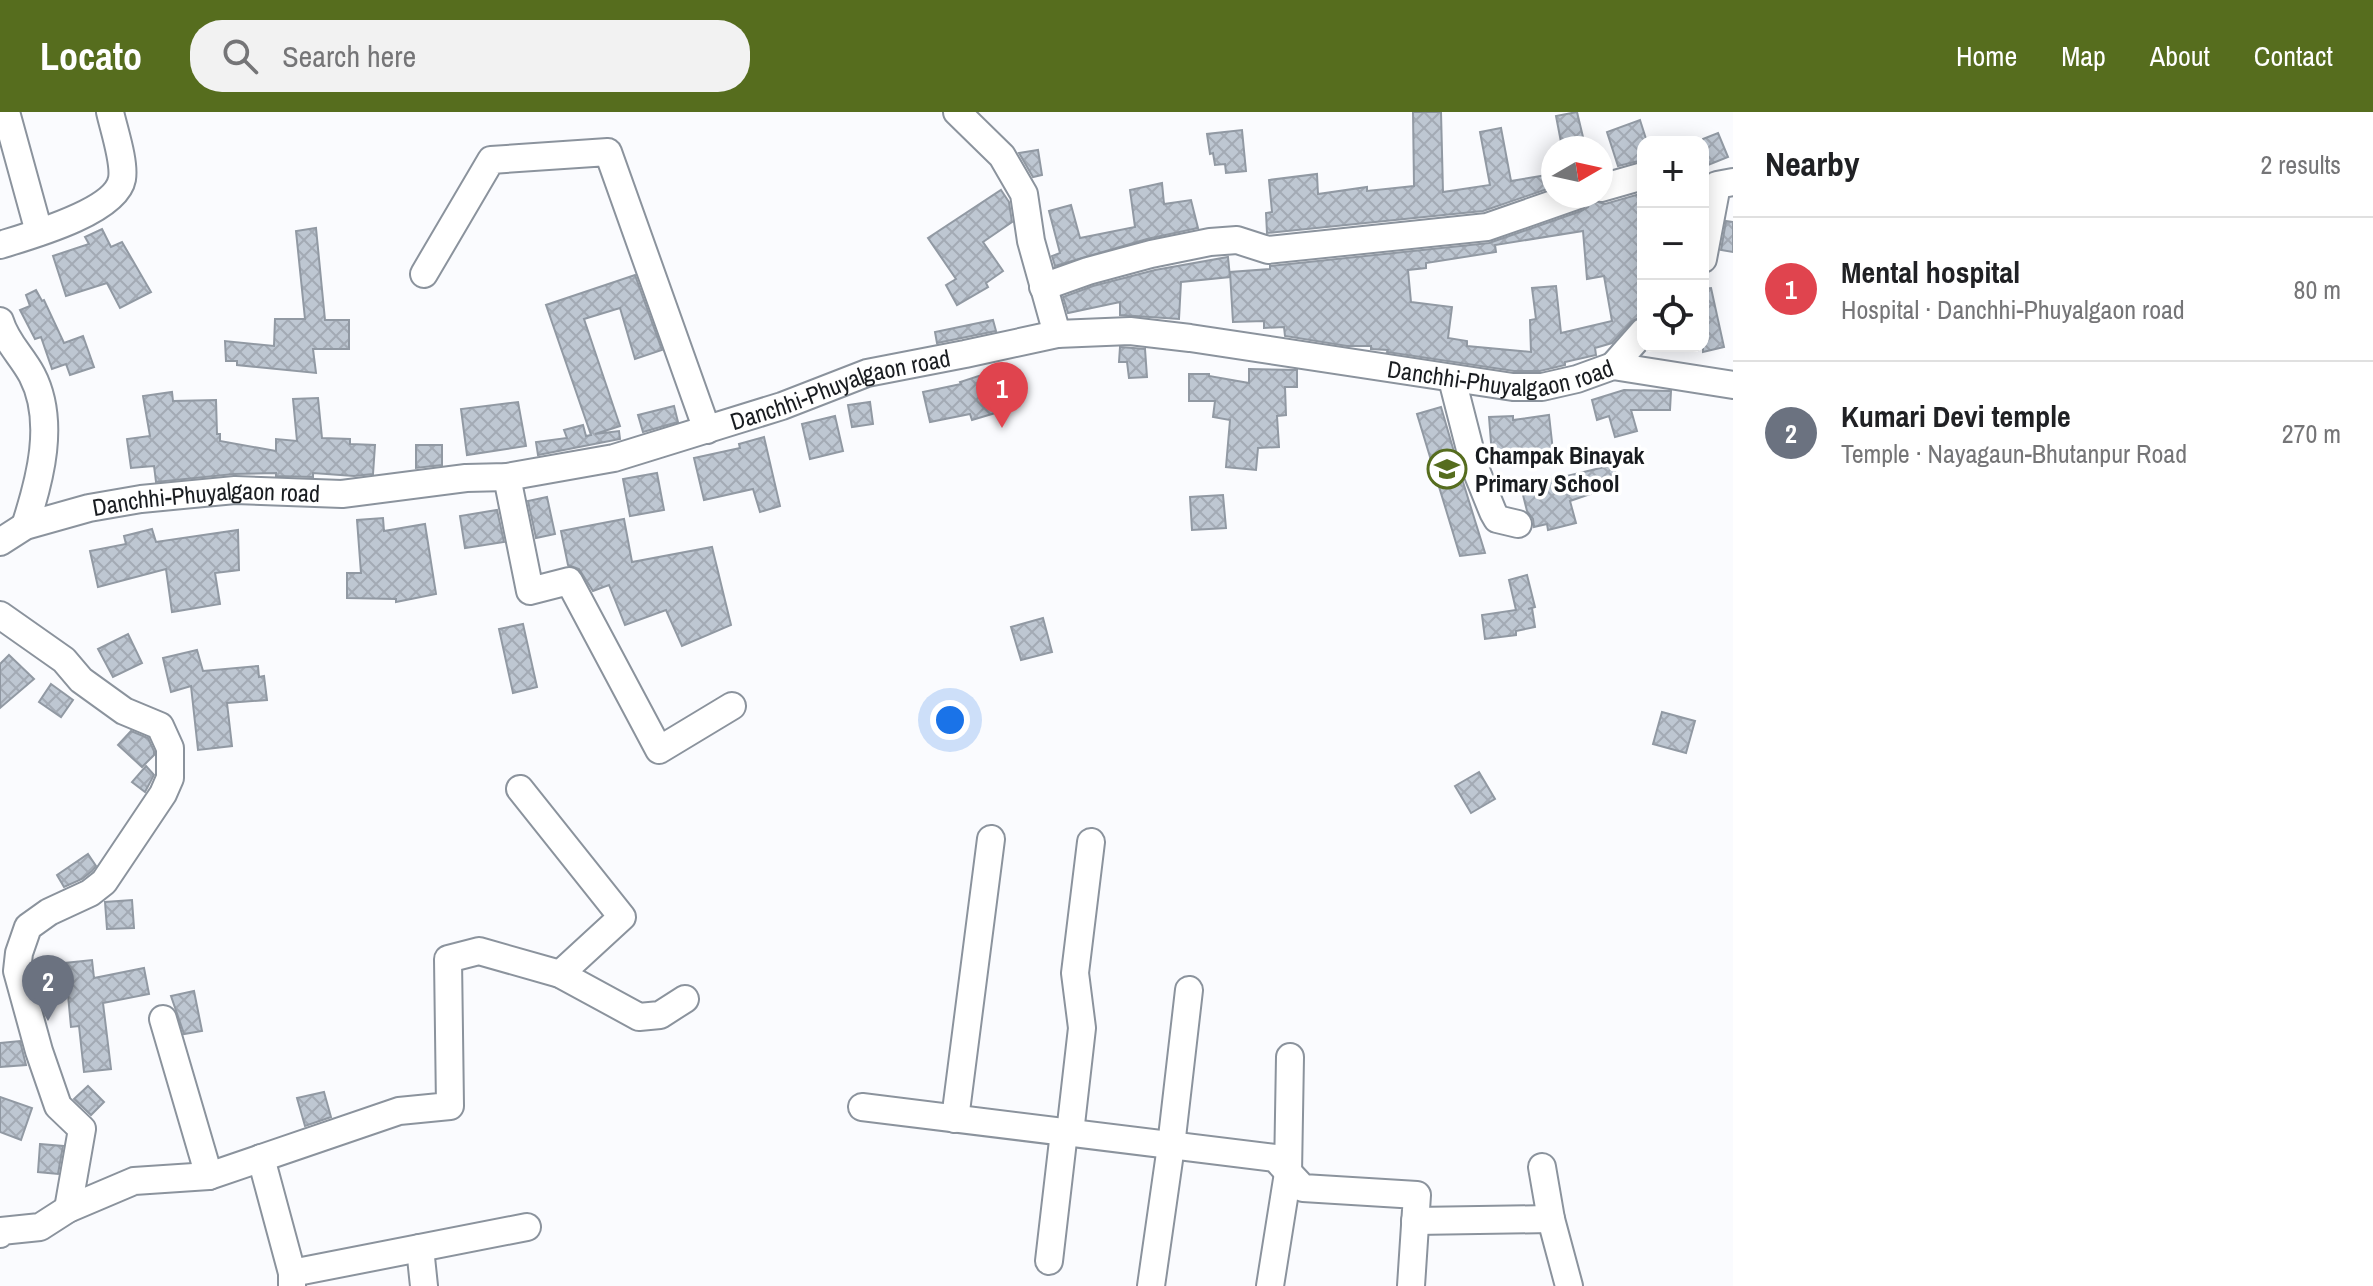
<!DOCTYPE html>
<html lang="en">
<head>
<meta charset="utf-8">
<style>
	:root { --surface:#fff; --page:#f2f2f2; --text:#202124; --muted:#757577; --line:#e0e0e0; --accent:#566d1e }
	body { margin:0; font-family:"Archivo Narrow",sans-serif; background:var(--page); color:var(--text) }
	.controls { position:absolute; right:24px; top:24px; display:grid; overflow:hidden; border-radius:16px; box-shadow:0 4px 20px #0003 }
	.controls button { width:72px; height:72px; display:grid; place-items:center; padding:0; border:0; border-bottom:2px solid var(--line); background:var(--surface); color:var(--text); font:40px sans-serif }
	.compass { position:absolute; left:1541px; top:24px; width:72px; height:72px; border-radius:50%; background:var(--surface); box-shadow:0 4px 20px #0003; rotate:81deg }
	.you { position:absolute; left:950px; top:608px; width:28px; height:28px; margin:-20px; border:6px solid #fff; border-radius:50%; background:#1a73e8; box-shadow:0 0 0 12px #1a73e833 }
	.badge { display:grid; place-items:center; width:52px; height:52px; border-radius:50%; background:var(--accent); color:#fff; font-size:26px; font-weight:700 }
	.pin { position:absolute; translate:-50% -66px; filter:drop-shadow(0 2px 4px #0008) }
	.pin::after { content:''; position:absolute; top:42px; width:28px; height:24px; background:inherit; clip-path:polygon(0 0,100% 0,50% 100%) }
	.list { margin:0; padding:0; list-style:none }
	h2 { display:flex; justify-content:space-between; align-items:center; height:104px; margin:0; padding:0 32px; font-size:34px }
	h2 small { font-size:26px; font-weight:400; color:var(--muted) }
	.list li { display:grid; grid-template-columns:52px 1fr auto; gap:24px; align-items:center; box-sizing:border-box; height:144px; padding:0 32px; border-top:2px solid var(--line) }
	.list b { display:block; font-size:30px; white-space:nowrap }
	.list p { margin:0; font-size:26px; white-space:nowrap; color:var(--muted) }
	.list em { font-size:26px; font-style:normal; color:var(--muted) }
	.icon { flex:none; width:44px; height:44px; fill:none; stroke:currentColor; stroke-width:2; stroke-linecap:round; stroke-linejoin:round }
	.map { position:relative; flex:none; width:1733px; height:1174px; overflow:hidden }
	header { display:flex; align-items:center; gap:48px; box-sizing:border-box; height:112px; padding:0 40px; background:var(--accent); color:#fff }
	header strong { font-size:38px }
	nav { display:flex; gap:44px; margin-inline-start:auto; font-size:28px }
	.search { width:560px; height:72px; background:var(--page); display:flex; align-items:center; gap:20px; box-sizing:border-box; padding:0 28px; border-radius:32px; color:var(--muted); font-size:30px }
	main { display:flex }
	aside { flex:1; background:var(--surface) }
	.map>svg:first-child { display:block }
	.building { fill:url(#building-cross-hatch); stroke:#9199a3; stroke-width:2; fill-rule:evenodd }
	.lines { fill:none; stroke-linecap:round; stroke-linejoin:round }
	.minor-casing { stroke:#8b939d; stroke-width:30 }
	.minor { stroke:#fff; stroke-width:26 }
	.labels { text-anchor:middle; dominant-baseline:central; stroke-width:7; stroke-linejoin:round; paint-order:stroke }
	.street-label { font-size:24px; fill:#191c20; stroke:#fff }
	.poi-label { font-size:24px; font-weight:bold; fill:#191c20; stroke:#fff; text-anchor:start }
</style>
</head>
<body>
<header>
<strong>Locato</strong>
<div class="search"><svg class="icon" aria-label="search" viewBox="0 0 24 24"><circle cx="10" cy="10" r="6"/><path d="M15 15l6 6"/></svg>Search here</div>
<nav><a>Home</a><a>Map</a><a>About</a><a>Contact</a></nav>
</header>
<main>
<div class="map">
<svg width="1733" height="1174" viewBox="0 0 1733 1174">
	<defs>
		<pattern id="building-cross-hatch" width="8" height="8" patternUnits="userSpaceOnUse" patternTransform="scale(2)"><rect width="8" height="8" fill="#bec7d2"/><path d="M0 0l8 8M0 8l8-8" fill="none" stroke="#a3aab4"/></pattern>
	</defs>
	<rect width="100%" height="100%" fill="#fafbfe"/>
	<g class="building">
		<path d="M 1413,0 L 1441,0 L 1443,80 L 1490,73 L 1480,20 L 1501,16 L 1511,69 L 1553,62 L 1553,75 L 1483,99 L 1267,121 L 1266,101 L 1272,100 L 1269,68 L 1317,62 L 1318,82 L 1367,75 L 1367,79 L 1414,74 Z"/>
		<path d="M 1577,0 L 1583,25 L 1561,30 L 1556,4 Z"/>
		<path d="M 1640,8 L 1647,30 L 1643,30 L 1643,48 L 1618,54 L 1607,20 Z"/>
		<path d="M 1242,18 L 1246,59 L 1226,61 L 1225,52 L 1215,53 L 1213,41 L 1210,42 L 1207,22 Z"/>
		<path d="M 1718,21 L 1728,45 L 1703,55 L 1703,27 Z"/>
		<path d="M 1038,38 L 1042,63 L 1033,65 L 1019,41 Z"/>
		<path d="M 1162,71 L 1164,92 L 1191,88 L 1198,116 L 1147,127 L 1055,154 L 1052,144 L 1060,141 L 1049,99 L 1071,93 L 1080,126 L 1135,115 L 1130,78 Z"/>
		<path d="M 1001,78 L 1009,90 L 1012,110 L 983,130 L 1003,159 L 986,171 L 988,175 L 957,193 L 946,173 L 956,167 L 928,126 Z"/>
		<path d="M 1643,81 L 1643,204 L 1632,209 L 1612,231 L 1595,236 L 1596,243 L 1565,250 L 1565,253 L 1540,259 L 1514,259 L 1387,240 L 1388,238 L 1371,237 L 1371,234 L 1347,234 L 1285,224 L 1284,215 L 1264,216 L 1264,209 L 1233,210 L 1230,160 L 1270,157 L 1270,154 L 1489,131 L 1581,99 L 1588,95 L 1591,88 L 1605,92 ZM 1583,119 L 1587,167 L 1604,164 L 1612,209 L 1561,221 L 1556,174 L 1532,176 L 1536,207 L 1530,208 L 1531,240 L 1467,234 L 1467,229 L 1448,226 L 1452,195 L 1411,190 L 1408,158 L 1426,156 L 1426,151 L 1496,140 L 1495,133 Z"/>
		<path d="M 1726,109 L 1733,110 L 1733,140 L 1721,138 Z"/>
		<path d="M 316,116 L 325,208 L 349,208 L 349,237 L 313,237 L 316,261 L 237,253 L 237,249 L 226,249 L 225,229 L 274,234 L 275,207 L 305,207 L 296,119 Z"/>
		<path d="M 102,117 L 111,135 L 122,130 L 151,180 L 120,196 L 107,171 L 66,184 L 53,144 L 89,132 L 85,125 Z"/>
		<path d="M 1228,145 L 1230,165 L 1181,170 L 1179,207 L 1120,203 L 1120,190 L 1068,201 L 1063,185 L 1093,174 L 1155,158 Z"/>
		<path d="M 635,163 L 662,238 L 635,247 L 620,196 L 584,207 L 620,314 L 595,322 L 619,319 L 620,327 L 538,343 L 536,330 L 567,326 L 564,318 L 583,313 L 586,324 L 591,323 L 546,193 Z"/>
		<path d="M 1711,176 L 1724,235 L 1703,240 L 1703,177 Z"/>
		<path d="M 36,178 L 42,189 L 44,188 L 64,231 L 83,224 L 94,255 L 70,263 L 66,252 L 52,257 L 41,225 L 35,227 L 20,198 L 30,194 L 26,183 Z"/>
		<path d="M 993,208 L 996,219 L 937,231 L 935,220 Z"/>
		<path d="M 1120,235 L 1145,237 L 1147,265 L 1129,266 L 1127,250 L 1119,250 Z"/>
		<path d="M 1249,257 L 1297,258 L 1297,275 L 1285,275 L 1286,303 L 1277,304 L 1279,335 L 1258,336 L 1256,358 L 1226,355 L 1230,308 L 1213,305 L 1215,289 L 1189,289 L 1189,262 L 1209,262 L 1209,264 L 1249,271 Z"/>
		<path d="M 991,260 L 1002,299 L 972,308 L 970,302 L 930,310 L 923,280 L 961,272 L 960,270 Z"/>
		<path d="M 1624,278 L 1671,279 L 1670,298 L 1631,298 L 1637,319 L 1615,325 L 1609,304 L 1597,308 L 1592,288 Z"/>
		<path d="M 172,280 L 173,289 L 216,288 L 217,322 L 220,322 L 220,329 L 276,339 L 276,327 L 297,329 L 293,287 L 318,286 L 322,326 L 350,327 L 350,332 L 375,333 L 373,362 L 354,364 L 313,361 L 313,365 L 276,364 L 276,361 L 234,362 L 156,370 L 154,354 L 131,356 L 127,327 L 150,324 L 143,284 Z"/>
		<path d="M 518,290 L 526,334 L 467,343 L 461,297 Z"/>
		<path d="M 870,290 L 873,312 L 852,315 L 848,293 Z"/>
		<path d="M 674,294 L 678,310 L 643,320 L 638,303 Z"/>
		<path d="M 1441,295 L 1459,357 L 1485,441 L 1460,444 L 1417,302 Z"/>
		<path d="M 1549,303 L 1553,339 L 1492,343 L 1489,305 L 1513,304 L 1513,308 Z"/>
		<path d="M 835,304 L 843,339 L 810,347 L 802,312 Z"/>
		<path d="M 764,325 L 780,394 L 760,400 L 753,377 L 704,388 L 694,346 L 740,336 L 739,332 Z"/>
		<path d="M 416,333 L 442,333 L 442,353 L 416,356 Z"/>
		<path d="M 1613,353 L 1619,372 L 1570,389 L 1576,411 L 1548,418 L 1547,412 L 1534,415 L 1533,407 L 1527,399 L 1521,375 Z"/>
		<path d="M 657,361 L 664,398 L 630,404 L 623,367 Z"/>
		<path d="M 1223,383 L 1226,416 L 1192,418 L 1190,385 Z"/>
		<path d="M 547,385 L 555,422 L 536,426 L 528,389 Z"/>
		<path d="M 497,398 L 504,430 L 465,436 L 460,404 Z"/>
		<path d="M 383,406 L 384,419 L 425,412 L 436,482 L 396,490 L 396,487 L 347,486 L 347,461 L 361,461 L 357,408 Z"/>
		<path d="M 624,407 L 632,450 L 712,435 L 731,513 L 682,534 L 666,498 L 625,513 L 609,473 L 593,479 L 579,457 L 568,453 L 561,419 Z"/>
		<path d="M 152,417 L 156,430 L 238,418 L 239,458 L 215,461 L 220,492 L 172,500 L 166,457 L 98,475 L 90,439 L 126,432 L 124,424 Z"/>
		<path d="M 1527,463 L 1535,495 L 1528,497 L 1532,496 L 1535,515 L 1516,519 L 1516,523 L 1485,527 L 1482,503 L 1516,498 L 1509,468 Z"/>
		<path d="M 1043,506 L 1052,540 L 1021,548 L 1011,515 Z"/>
		<path d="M 523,512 L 537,575 L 513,581 L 499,517 Z"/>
		<path d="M 128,522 L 142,551 L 113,565 L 98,537 Z"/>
		<path d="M 197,538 L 203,559 L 258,554 L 259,565 L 264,564 L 267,588 L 227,591 L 232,634 L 198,638 L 191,574 L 171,580 L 163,546 Z"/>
		<path d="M 9,543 L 34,567 L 0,596 L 0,552 Z"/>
		<path d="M 51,572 L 73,588 L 61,605 L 39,590 Z"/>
		<path d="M 1662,600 L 1695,609 L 1686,641 L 1653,632 Z"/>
		<path d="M 131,619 L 148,626 L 154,639 L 154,643 L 142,655 L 118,633 Z"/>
		<path d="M 146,654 L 154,663 L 145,680 L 132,670 Z"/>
		<path d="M 1479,660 L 1495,687 L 1471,701 L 1455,674 Z"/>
		<path d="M 88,742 L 96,754 L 92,759 L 82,767 L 64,775 L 57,763 Z"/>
		<path d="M 132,788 L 134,816 L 107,817 L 105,790 Z"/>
		<path d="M 92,848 L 94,866 L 144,856 L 149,882 L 103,891 L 111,957 L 84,960 L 79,914 L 71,915 L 65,851 Z"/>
		<path d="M 194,879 L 202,919 L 184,922 L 171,884 Z"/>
		<path d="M 20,929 L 26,953 L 0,955 L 0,931 Z"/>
		<path d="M 88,974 L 104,990 L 91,1003 L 74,987 Z"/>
		<path d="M 324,980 L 331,1005 L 305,1014 L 297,986 Z"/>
		<path d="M 0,985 L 32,996 L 21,1028 L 0,1020 Z"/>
		<path d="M 40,1032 L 63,1034 L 58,1062 L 38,1060 Z"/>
	</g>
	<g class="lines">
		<defs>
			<g id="minor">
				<path d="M 6,0 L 39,120"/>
				<path d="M 957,0 L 1002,44 L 1024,82 L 1031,129 L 1057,222"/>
				<path d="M 1601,76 L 1643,64"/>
				<path d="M 0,133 C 29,124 116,100 122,67 C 125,50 114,18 110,0"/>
				<path d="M 1703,147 L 1717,73 L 1733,70"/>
				<path d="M 424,162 L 491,48 L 608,40 L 707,318"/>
				<path d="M 1043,175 L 1088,159 L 1151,142 L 1210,130 L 1237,128 L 1268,138 L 1487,115 L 1576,84"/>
				<path d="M 0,209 C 6,230 22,244 32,263 C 56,309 40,368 25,414"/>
				<path d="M 1613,254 L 1643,220"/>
				<path d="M 1452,267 L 1474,353 L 1493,400 L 1497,407 L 1518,412"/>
				<path d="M 507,365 L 530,479 L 569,469 L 659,638 L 732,594"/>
				<path id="s1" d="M 0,430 L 25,414 L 89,396 L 141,387 L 235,378 L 342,382 L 466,366 L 507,365 L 614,346 L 782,294 L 867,261 L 965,242 L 1057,222 L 1130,219 L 1190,226 L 1513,275 L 1542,275 L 1577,267 L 1613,254 L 1733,273"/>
				<path d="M 0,503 L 64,548 L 81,568 L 124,599 L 160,614 L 170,636 L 170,666 L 163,682 L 104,770 L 90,781 L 49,800 L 28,815 L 19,841 L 17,859 L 39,939 L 58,994 L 82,1017 L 68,1097"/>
				<path d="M 520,677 L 622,805 L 560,862"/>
				<path d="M 163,907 L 209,1064"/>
				<path d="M 862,995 L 1275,1046 L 1303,1076 L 1417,1083 L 1411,1174"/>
				<path d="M 955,1007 L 991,727"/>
				<path d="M 1070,1021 L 1082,916 L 1075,861 L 1091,730"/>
				<path d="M 261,1046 L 292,1161 L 292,1174"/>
				<path d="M 1542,1055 L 1551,1107 L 1569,1174"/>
				<path d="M 1415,1109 L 1551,1107"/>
				<path d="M 0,1122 L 1,1119 L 40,1115 L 68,1097 L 134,1069 L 209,1064 L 399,999 L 450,994 L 448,847 L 479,839 L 560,862 L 639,905 L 660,903 L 685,887"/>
				<path d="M 420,1136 L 424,1174"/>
				<path d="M 1049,1149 L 1064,1020"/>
				<path d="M 292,1161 L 527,1115"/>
				<path d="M 1151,1174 L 1171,1034 L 1189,878"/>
				<path d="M 1270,1174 L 1288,1061 L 1290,945"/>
			</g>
		</defs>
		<use href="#minor" class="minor-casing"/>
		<use href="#minor" class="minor"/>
	</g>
	<defs>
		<symbol id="school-ring" viewBox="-11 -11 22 22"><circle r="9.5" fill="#fff" stroke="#566d1e" stroke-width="1.5"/><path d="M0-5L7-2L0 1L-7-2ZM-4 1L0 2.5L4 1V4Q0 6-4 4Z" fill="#566d1e"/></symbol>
	</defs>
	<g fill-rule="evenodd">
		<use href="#school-ring" x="1425" y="335" width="44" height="44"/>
	</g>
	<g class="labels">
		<g class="street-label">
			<text stroke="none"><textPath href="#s1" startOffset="1534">Danchhi-Phuyalgaon road</textPath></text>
			<text stroke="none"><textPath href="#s1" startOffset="862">Danchhi-Phuyalgaon road</textPath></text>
			<text stroke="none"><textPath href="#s1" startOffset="214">Danchhi-Phuyalgaon road</textPath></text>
		</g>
		<g class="poi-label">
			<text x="1475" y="343">Champak Binayak<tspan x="1475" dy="28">Primary School</tspan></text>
		</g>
	</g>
</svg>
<div class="controls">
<button>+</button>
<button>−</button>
<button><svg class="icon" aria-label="locate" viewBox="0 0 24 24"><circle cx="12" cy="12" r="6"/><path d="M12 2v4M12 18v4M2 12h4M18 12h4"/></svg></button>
</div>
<svg class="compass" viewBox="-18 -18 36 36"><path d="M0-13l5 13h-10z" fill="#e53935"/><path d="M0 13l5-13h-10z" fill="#757577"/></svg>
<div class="you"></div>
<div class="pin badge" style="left:1002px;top:316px;background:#e0444e">1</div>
<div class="pin badge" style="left:48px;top:909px;background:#6b7280">2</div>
</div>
<aside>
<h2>Nearby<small>2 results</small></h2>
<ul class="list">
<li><span class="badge" style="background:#e0444e">1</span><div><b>Mental hospital</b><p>Hospital · Danchhi-Phuyalgaon road</p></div><em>80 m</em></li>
<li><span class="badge" style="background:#6b7280">2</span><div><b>Kumari Devi temple</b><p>Temple · Nayagaun-Bhutanpur Road</p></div><em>270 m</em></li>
</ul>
</aside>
</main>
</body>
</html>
